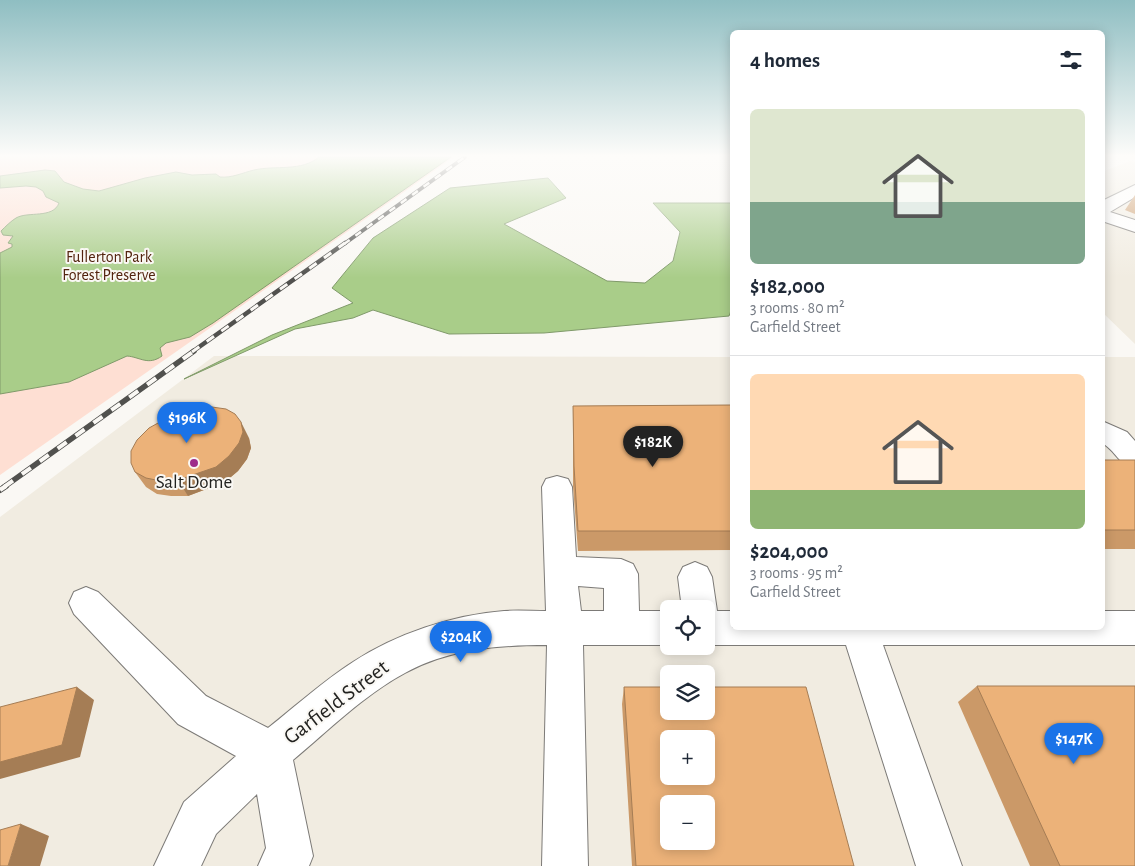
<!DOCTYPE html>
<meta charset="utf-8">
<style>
:root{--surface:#fff;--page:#f6f6f7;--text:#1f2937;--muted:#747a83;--line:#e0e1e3;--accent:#1a73e8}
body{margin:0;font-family:"Alegreya Sans",sans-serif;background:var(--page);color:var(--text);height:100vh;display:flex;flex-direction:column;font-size:19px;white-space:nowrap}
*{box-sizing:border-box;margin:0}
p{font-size:16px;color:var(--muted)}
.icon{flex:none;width:28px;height:28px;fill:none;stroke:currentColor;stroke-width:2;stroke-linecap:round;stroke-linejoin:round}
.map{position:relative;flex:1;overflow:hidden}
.panel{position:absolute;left:730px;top:30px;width:375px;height:600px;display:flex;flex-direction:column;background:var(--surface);border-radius:8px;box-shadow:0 2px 12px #0003}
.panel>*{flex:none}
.tools{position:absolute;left:660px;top:600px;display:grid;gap:10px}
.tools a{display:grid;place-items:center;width:55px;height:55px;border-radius:8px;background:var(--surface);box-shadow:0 2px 12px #0003;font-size:25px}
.price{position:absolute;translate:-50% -42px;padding:0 11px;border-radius:18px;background:var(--accent);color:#fff;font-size:16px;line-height:32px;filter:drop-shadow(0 1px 2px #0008)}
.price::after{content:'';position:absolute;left:50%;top:30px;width:15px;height:11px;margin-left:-8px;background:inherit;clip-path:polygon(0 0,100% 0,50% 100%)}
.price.selected{background:#222;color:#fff}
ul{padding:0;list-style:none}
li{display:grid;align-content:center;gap:10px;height:265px;padding:0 20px}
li+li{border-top:1px solid var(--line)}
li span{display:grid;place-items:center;height:155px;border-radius:8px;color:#555}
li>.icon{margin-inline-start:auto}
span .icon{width:90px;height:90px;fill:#fffc;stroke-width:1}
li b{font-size:21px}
h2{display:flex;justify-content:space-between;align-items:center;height:60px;padding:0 20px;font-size:21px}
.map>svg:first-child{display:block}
.built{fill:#f1ece1;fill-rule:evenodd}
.green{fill:#fedfd3}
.water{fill:#a9cd89;stroke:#809a6a}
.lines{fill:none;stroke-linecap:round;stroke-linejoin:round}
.minor-casing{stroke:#7c7a77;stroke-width:2}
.minor{fill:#fff;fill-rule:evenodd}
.rail-far3-casing{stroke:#51514e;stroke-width:4}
.rail-far2-casing{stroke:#51514e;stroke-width:4.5}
.rail-far1-casing{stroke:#51514e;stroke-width:5.5}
.rail-casing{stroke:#51514e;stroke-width:6}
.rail-far3{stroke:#faf8f4;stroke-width:2.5;stroke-dasharray:7;stroke-linecap:butt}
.rail-far2{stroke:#faf8f4;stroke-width:3;stroke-dasharray:9;stroke-linecap:butt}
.rail-far1{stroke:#faf8f4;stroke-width:4;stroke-dasharray:11;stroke-linecap:butt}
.rail{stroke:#faf8f4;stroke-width:4.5;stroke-dasharray:14;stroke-linecap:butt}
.wall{fill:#cb9968}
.shaded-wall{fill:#a57d55}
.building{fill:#ecb279;stroke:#a57d55;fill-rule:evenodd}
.poi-dot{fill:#9e2d8b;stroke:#faf8f4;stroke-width:2}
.labels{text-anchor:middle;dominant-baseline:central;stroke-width:4;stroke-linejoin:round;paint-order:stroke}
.far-park-label{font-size:16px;fill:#52230e;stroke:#faf8f4}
.poi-label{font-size:19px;fill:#222220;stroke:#faf8f4}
.near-street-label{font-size:22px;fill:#222220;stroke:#faf8f4}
</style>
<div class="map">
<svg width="1135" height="866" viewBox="0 0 1135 866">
<rect width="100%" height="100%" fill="#faf8f4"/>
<path class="built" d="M 1130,161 L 1135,162 L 1135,344 L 1103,313 L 1102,172 Z
M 214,356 L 732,357 L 732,628 L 1102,628 L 1103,357 L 1135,357 L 1135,866 L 0,866 L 0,517 ZM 669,609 L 706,609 L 706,646 L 669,646 ZM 669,674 L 706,674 L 706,711 L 669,711 ZM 669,739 L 706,739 L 706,776 L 669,776 ZM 669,804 L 706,804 L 706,841 L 669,841 Z"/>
<path class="green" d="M 0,157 L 454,157 L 0,475 Z"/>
<path class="water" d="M 319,157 L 451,157 L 213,323 L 190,337 L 166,343 L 160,348 L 162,356 C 148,366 140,357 127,356 L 69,382 L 0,394 L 0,253 L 12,247 L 12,244 L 8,243 L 13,236 L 3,235 L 1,231 C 5,227 11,221 16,218 C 28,211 53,219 59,203 L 46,197 L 43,191 L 36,187 L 26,186 L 0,188 L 0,176 L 45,170 L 55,171 L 64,182 L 83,189 L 99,191 L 145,178 L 176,172 L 192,175 L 216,174 L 220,177 C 232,178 242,173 254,170 C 276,165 301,172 319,157 Z
M 548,178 L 566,198 L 504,224 L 607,281 L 645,283 L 673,261 L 680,232 L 653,203 L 732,203 L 732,308 L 729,316 L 544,333 L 449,334 L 373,310 L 353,318 L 295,329 L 184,379 L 272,335 L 353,303 L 332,288 L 373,238 L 450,188 Z"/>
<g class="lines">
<defs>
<path id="minor" d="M 1135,185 L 1135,197 L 1110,212 L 1135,220 L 1135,232 L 1102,221 L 1102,201 Z
M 1102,421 L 1127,432 L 1135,441 L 1135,470 C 1118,464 1116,451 1102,443 Z
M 557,476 L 568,479 L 572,487 L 576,557 L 621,559 L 633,564 L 638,574 L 639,611 L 669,611 L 669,645 L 583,645 L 588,866 L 542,866 L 547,645 C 499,645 448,649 405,673 C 364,695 329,730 293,760 L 313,856 L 309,866 L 258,866 L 266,848 L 257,794 L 216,834 L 201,866 L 154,866 L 184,802 L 236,756 L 178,724 L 74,614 L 69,603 L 74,592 L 86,587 L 98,592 L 206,696 L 268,728 C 296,706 323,681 353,662 C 396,634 452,615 504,611 C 518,610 532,611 546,611 L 542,487 L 546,479 ZM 578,586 L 604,588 L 604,611 L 581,611 Z
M 695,562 L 707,567 L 712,577 L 717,611 L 732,611 L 732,628 L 1102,628 L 1102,611 L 1135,611 L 1135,645 L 883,645 L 962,866 L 916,866 L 846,645 L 706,645 L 706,609 L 682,609 L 678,577 L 683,567 Z"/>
</defs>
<use href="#minor" class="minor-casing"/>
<use href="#minor" class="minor"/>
<defs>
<path id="rail-far3" d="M 344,244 L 465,157"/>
<path id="rail-far2" d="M 192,352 L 345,243"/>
<path id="rail-far1" d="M 4,487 L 194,351"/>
<path id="rail" d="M 0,490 L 6,486"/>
</defs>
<use href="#rail-far3" class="rail-far3-casing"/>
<use href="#rail-far2" class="rail-far2-casing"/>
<use href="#rail-far1" class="rail-far1-casing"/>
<use href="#rail" class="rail-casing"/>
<use href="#rail-far3" class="rail-far3"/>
<use href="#rail-far2" class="rail-far2"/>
<use href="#rail-far1" class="rail-far1"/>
<use href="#rail" class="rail"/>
</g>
<path class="wall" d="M 1135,195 L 1135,214 L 1125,210 Z
M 732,405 L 732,550 L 578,551 L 573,486 L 573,406 Z
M 249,438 L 251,448 L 247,459 L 238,471 L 225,482 L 188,496 L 171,496 L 157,494 L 146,487 L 135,472 Z
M 1102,460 L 1135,460 L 1135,549 L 1102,549 Z
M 977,686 L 1135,866 L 1030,866 L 958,702 Z
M 624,687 L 854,866 L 632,866 L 622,704 Z"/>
<path class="shaded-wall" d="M 241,422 L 249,438 L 251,448 L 247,459 L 238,471 L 225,482 L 188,496 L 178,480 Z
M 77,687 L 94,700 L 80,757 L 0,779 L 0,762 Z
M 21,824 L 49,836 L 40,866 L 8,866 Z"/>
<path class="building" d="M 732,405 L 732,531 L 578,531 L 574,466 L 573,406 Z
M 212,407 L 226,409 L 235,414 L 241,422 L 243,432 L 239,443 L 229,456 L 216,467 L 178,480 L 161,481 L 146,478 L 135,472 L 131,463 L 131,451 L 137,440 L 149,428 L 178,412 L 196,408 Z
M 1102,460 L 1135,460 L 1135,530 L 1102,530 Z
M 977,686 L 1135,686 L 1135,866 L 1060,866 Z
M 77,687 L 62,745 L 0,762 L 0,707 Z
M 624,687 L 669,687 L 669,711 L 706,711 L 706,687 L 806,687 L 854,866 L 636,866 ZM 669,739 L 706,739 L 706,776 L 669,776 ZM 669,804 L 706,804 L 706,841 L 669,841 Z
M 21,824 L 8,866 L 0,866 L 0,830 Z"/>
<linearGradient id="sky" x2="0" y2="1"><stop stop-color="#8fbec2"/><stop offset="0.56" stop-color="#fdfcfa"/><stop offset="1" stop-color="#fdfcfa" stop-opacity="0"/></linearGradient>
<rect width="1135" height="278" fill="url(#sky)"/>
<circle class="poi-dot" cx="194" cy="463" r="5"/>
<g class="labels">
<g class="far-park-label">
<text x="109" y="257">Fullerton Park<tspan x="109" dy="18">Forest Preserve</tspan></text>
</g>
<g class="poi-label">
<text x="194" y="482">Salt Dome</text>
</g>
<g class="near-street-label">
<text transform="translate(336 702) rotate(-37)">Garfield Street</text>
</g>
</g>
</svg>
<div class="tools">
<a><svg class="icon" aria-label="locate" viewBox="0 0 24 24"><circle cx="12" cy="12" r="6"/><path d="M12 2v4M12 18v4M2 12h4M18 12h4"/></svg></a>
<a><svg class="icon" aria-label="layers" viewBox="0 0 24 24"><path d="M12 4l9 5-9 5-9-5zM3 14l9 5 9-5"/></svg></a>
<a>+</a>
<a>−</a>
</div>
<b class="price" style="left:187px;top:444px">$196K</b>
<b class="price selected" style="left:653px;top:468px">$182K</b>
<b class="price" style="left:461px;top:663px">$204K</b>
<b class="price" style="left:1074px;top:765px">$147K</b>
<section class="panel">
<h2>4 homes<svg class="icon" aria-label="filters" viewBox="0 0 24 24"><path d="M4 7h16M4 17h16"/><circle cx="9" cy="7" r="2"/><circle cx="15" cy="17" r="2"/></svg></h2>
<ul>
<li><span style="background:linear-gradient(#dfe7d0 60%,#7fa58c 0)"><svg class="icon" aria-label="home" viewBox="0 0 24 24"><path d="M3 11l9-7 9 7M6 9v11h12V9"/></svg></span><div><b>$182,000</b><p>3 rooms · 80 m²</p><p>Garfield Street</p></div></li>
<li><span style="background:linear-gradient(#ffd9b3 75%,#8fb573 0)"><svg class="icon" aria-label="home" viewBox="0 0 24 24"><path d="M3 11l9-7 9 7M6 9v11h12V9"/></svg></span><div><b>$204,000</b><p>3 rooms · 95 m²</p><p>Garfield Street</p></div></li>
</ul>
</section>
</div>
